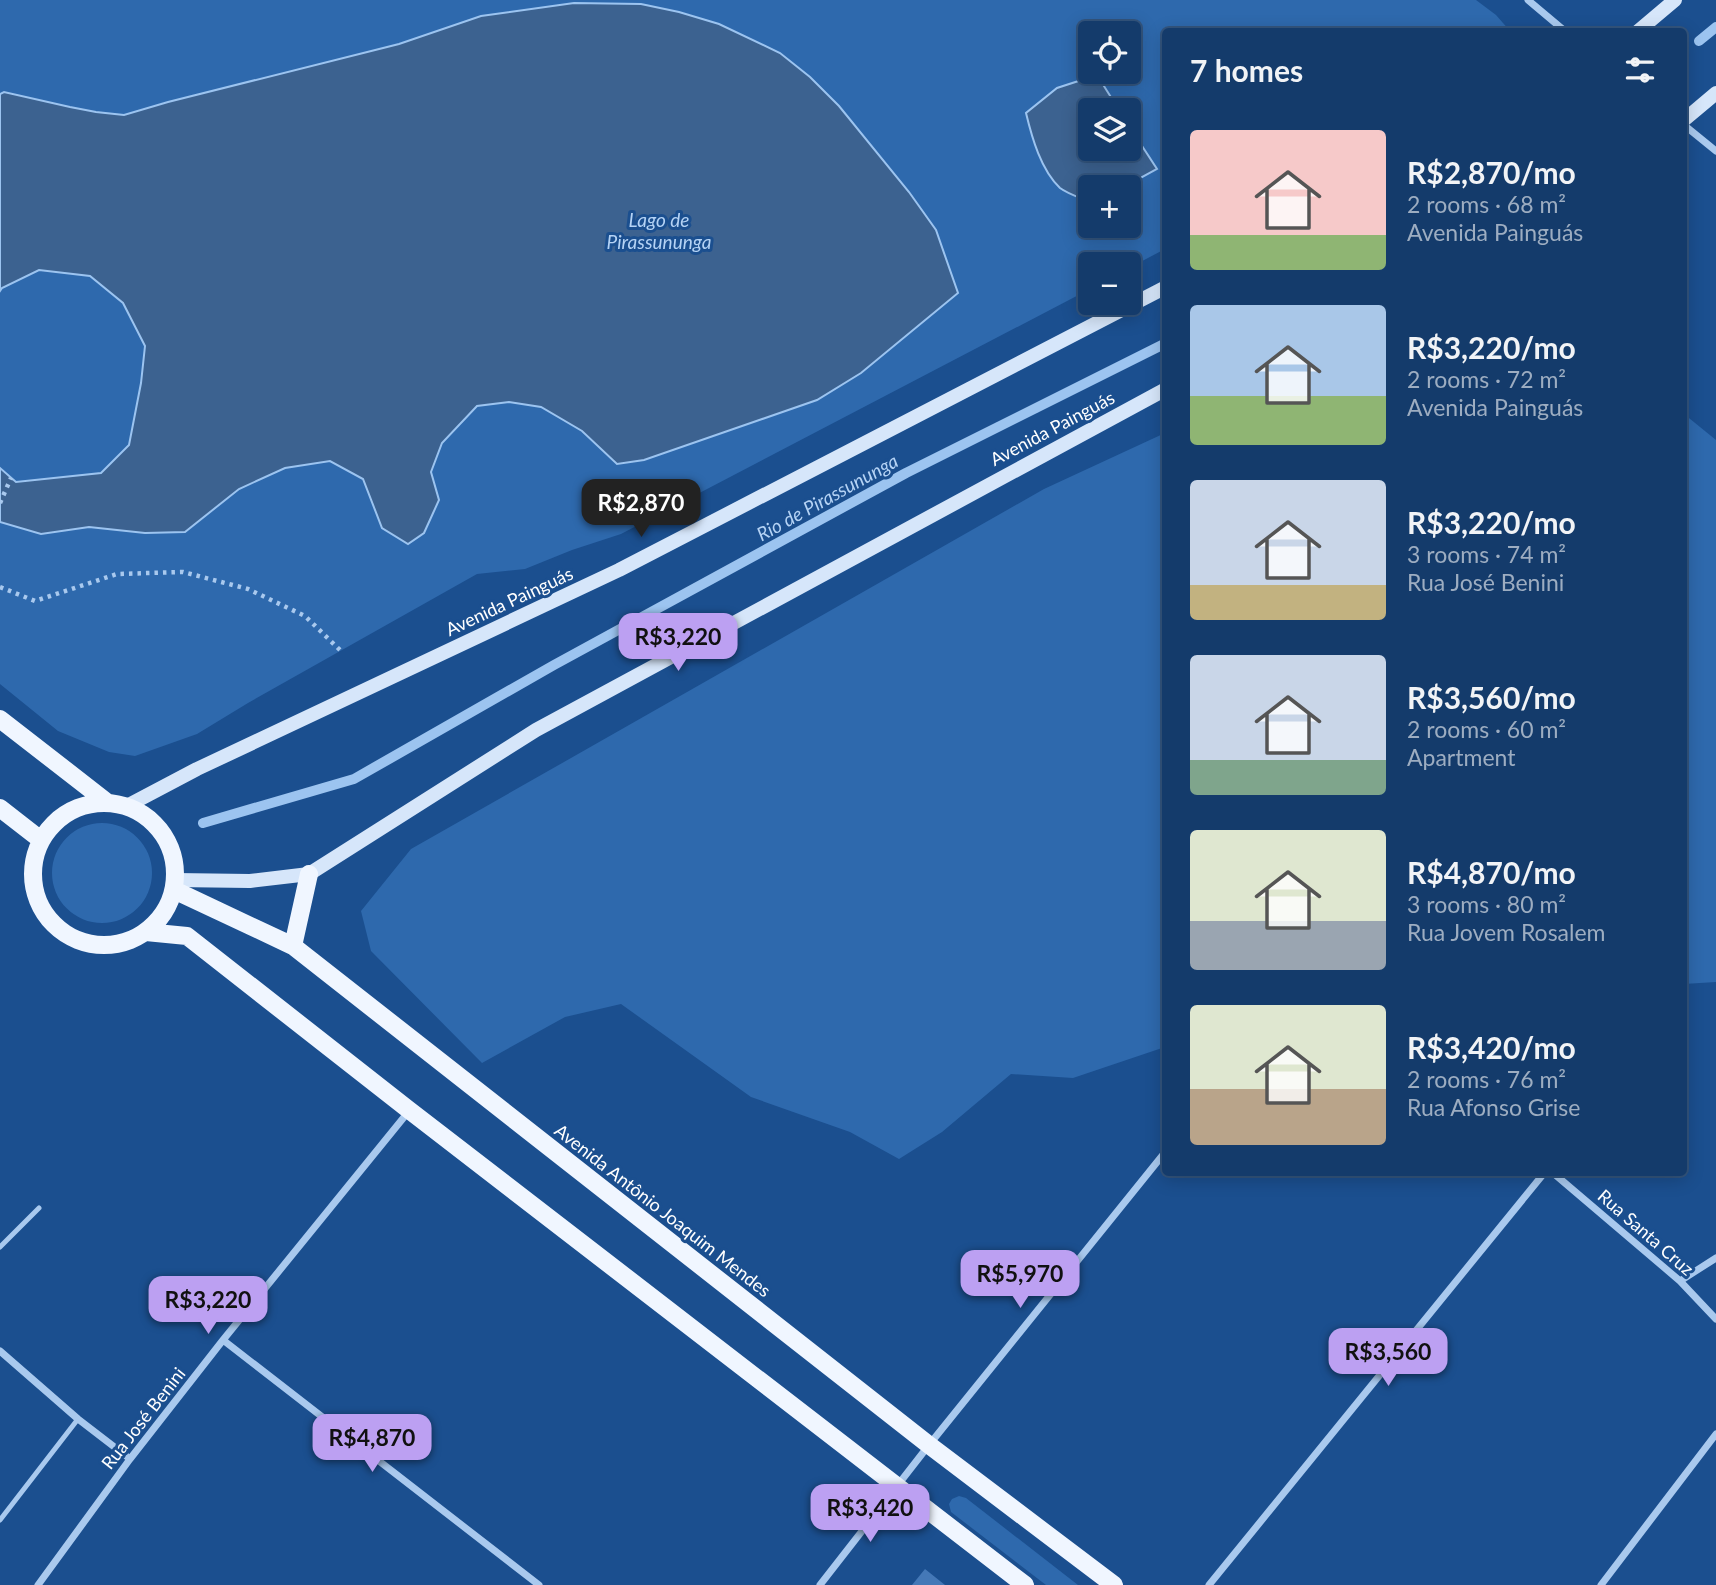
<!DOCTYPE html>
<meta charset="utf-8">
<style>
:root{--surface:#143b6b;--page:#214673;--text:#f1f3f6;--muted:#9dadc1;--line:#33557e;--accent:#bca0f2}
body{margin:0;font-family:Lato,sans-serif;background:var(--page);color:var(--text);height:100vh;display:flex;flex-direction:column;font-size:26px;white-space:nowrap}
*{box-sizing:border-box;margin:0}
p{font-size:23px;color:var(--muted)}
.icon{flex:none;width:38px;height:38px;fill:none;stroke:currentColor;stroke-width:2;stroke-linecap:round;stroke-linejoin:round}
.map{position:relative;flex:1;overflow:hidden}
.panel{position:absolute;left:1162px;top:28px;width:525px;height:1148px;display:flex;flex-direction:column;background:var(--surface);border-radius:7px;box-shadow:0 4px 18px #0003,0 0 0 2px var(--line)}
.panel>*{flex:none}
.tools{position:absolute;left:1078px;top:21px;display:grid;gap:14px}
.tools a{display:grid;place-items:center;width:63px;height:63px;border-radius:7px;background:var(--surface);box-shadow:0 4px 18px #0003,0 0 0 2px var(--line);font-size:35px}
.price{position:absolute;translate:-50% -60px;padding:0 16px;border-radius:14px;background:var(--accent);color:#111;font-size:23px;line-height:46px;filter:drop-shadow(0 2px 4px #0008)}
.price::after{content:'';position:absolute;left:50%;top:42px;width:21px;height:16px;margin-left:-10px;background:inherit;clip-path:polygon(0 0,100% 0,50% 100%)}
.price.on{background:#222;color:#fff}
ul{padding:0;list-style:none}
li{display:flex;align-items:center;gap:21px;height:175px;padding:0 28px}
li span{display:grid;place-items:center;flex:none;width:196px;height:140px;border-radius:7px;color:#555}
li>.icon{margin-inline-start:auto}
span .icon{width:84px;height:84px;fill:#fffc;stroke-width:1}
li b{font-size:30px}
h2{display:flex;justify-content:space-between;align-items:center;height:84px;padding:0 28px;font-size:30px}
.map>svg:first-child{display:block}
.green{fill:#2e69ad;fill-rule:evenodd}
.water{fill:#3c6290;stroke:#9cc4f0;stroke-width:2}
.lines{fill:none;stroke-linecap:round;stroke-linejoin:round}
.stream{stroke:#9cc4f0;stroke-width:10}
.building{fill:#4478b7}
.path{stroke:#a9c9ee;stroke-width:4.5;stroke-dasharray:3.5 5;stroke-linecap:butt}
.lane{stroke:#a9c9ee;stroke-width:5}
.street{stroke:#a9c9ee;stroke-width:7}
.secondary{stroke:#d6e6fa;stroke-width:14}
.primary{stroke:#f0f6ff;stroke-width:18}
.labels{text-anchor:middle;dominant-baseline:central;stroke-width:6;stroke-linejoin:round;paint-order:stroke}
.street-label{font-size:18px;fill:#fff;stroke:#1b4f8f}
.water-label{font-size:19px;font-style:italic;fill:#b5d3f5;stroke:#1b4f8f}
</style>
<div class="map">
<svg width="1716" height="1585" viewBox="0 0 1716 1585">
<rect width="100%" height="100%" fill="#1b4f8f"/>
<path class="green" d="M 0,0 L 1476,0 L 1496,15 L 1510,31 L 1166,32 L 1165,249 L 1129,268 L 1129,264 L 1090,264 L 1090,289 L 621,534 L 572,550 L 525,569 L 477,574 L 248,703 L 197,734 L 135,756 L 109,752 L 58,731 L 0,684 ZM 1090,33 L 1129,33 L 1129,72 L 1090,72 ZM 1090,110 L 1129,110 L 1129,149 L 1090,149 ZM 1090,187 L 1129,187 L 1129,226 L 1090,226 Z
M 1684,414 L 1716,440 L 1716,982 L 1684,984 Z
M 1165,433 L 1165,1047 L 1073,1078 L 1011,1074 L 942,1132 L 899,1159 L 850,1132 L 751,1097 L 621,1004 L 565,1017 L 482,1063 L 371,951 L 361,911 L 411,849 L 1044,489 Z
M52 873a50 50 0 1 1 100 0a50 50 0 1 1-100 0Z
M 959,1496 L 966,1498 L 1078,1585 L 1046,1585 L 951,1512 L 949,1504 L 952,1499 Z"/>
<path class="water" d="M 574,3 L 641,4 L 679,12 L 719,24 L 780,53 L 810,77 L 839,106 L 909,192 L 936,230 L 958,293 L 861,373 L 817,400 L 644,460 L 617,464 L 582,431 L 541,407 L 509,402 L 477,406 L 442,443 L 431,472 L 439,500 L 424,533 L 408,544 L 382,528 L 363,479 L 330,461 L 285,468 L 239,489 L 185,532 L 145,533 L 89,527 L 41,534 L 0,522 L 0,468 L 16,482 L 101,473 L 129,445 L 141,383 L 145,346 L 123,303 L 90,276 L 39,270 L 2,288 L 0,291 L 0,94 L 4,92 L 70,107 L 96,112 L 124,115 L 168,102 L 399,44 L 481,16 Z
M 1097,75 L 1119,110 L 1090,110 L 1090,149 L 1129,149 L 1129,126 L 1157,169 L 1124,187 L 1090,187 L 1090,202 C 1081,198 1068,194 1060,188 C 1041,170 1032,138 1026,113 L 1057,88 Z"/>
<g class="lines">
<path class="stream" d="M 1699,41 L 1716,27
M 203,823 L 354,779 L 554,665 L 906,473 L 1166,343"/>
</g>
<path class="building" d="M 925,1569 L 945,1585 L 912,1585 Z"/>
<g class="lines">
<path class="path" d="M 0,503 L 11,478
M 0,587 L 35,601 L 117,574 L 183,572 L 248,589 L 305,616 L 341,651"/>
<path class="lane" d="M 0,1247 L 39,1208
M 0,1520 L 78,1419"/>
<path class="street" d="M 1528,0 L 1566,32
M 1684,125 L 1716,151
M 1552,1172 L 1680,1281 L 1716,1319
M 1680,1281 L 1716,1258
M 223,1340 L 539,1585
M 0,1351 L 78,1419 L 130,1459
M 38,1585 L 130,1459 L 223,1340 L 409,1111
M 820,1585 L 929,1445 L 1166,1151
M 1209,1585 L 1545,1172
M 1601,1585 L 1716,1434"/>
<path class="secondary" d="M 1637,32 L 1675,0
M 1684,120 L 1716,93
M 125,807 L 197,769 L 619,570 L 1166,287
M 175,880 L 250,881 L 309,874 L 536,730 L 1166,389"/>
<path class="primary" d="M 0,719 L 108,803
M33 874a71 71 0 1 1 142 0a71 71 0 1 1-142 0Z
M 0,808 L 41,840
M 174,890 L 293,946 L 929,1445 L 1114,1585
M 146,932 L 187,936 L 409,1110 L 1025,1585
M 293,946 L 309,874"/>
</g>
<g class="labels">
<g class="street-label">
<text transform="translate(1052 428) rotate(-28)">Avenida Painguás</text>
<text transform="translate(509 601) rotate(-25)">Avenida Painguás</text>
<text transform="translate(663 1210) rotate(38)">Avenida Antônio Joaquim Mendes</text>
<text transform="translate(1646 1232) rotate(41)">Rua Santa Cruz</text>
<text transform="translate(143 1418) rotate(-52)">Rua José Benini</text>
</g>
<g class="water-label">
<text x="659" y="219">Lago de<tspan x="659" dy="22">Pirassununga</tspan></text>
<text transform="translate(827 497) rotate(-29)">Rio de Pirassununga</text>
</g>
</g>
</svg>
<div class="tools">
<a><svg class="icon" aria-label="locate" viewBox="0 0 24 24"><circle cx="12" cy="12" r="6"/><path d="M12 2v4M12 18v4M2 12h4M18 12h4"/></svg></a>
<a><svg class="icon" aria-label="layers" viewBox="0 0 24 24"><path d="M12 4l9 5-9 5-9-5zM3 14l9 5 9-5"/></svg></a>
<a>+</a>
<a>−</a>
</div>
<b class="price on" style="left:641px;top:539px">R$2,870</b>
<b class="price" style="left:678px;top:673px">R$3,220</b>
<b class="price" style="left:1020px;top:1310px">R$5,970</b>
<b class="price" style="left:208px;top:1336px">R$3,220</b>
<b class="price" style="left:1388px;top:1388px">R$3,560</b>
<b class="price" style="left:372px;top:1474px">R$4,870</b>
<b class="price" style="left:870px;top:1544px">R$3,420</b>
<section class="panel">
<h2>7 homes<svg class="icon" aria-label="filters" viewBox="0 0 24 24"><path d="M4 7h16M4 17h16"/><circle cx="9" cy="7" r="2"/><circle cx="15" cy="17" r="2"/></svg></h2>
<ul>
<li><span style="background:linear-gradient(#f6c9c9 75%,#8fb573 0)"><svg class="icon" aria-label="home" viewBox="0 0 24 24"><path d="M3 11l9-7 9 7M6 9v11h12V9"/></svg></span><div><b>R$2,870/mo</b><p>2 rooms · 68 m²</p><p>Avenida Painguás</p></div></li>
<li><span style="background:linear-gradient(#a9c7e8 65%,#8fb573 0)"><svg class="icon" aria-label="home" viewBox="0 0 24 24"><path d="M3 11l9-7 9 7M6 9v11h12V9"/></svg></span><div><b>R$3,220/mo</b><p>2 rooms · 72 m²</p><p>Avenida Painguás</p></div></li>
<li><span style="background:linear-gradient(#c9d6e8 75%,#c2b280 0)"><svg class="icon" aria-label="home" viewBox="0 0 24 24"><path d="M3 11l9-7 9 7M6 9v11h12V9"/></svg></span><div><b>R$3,220/mo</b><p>3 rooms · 74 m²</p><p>Rua José Benini</p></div></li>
<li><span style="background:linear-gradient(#c9d6e8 75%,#7fa58c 0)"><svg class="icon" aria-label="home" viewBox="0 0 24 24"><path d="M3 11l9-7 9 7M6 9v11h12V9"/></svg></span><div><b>R$3,560/mo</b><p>2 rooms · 60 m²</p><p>Apartment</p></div></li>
<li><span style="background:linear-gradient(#dfe7d0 65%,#9aa5b1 0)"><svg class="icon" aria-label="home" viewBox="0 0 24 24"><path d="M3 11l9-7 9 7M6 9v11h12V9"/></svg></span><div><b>R$4,870/mo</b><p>3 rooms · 80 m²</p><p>Rua Jovem Rosalem</p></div></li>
<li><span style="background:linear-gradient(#dfe7d0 60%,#b9a48a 0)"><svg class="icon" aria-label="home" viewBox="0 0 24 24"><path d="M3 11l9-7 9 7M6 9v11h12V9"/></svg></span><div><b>R$3,420/mo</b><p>2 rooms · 76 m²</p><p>Rua Afonso Grise</p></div></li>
</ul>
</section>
</div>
